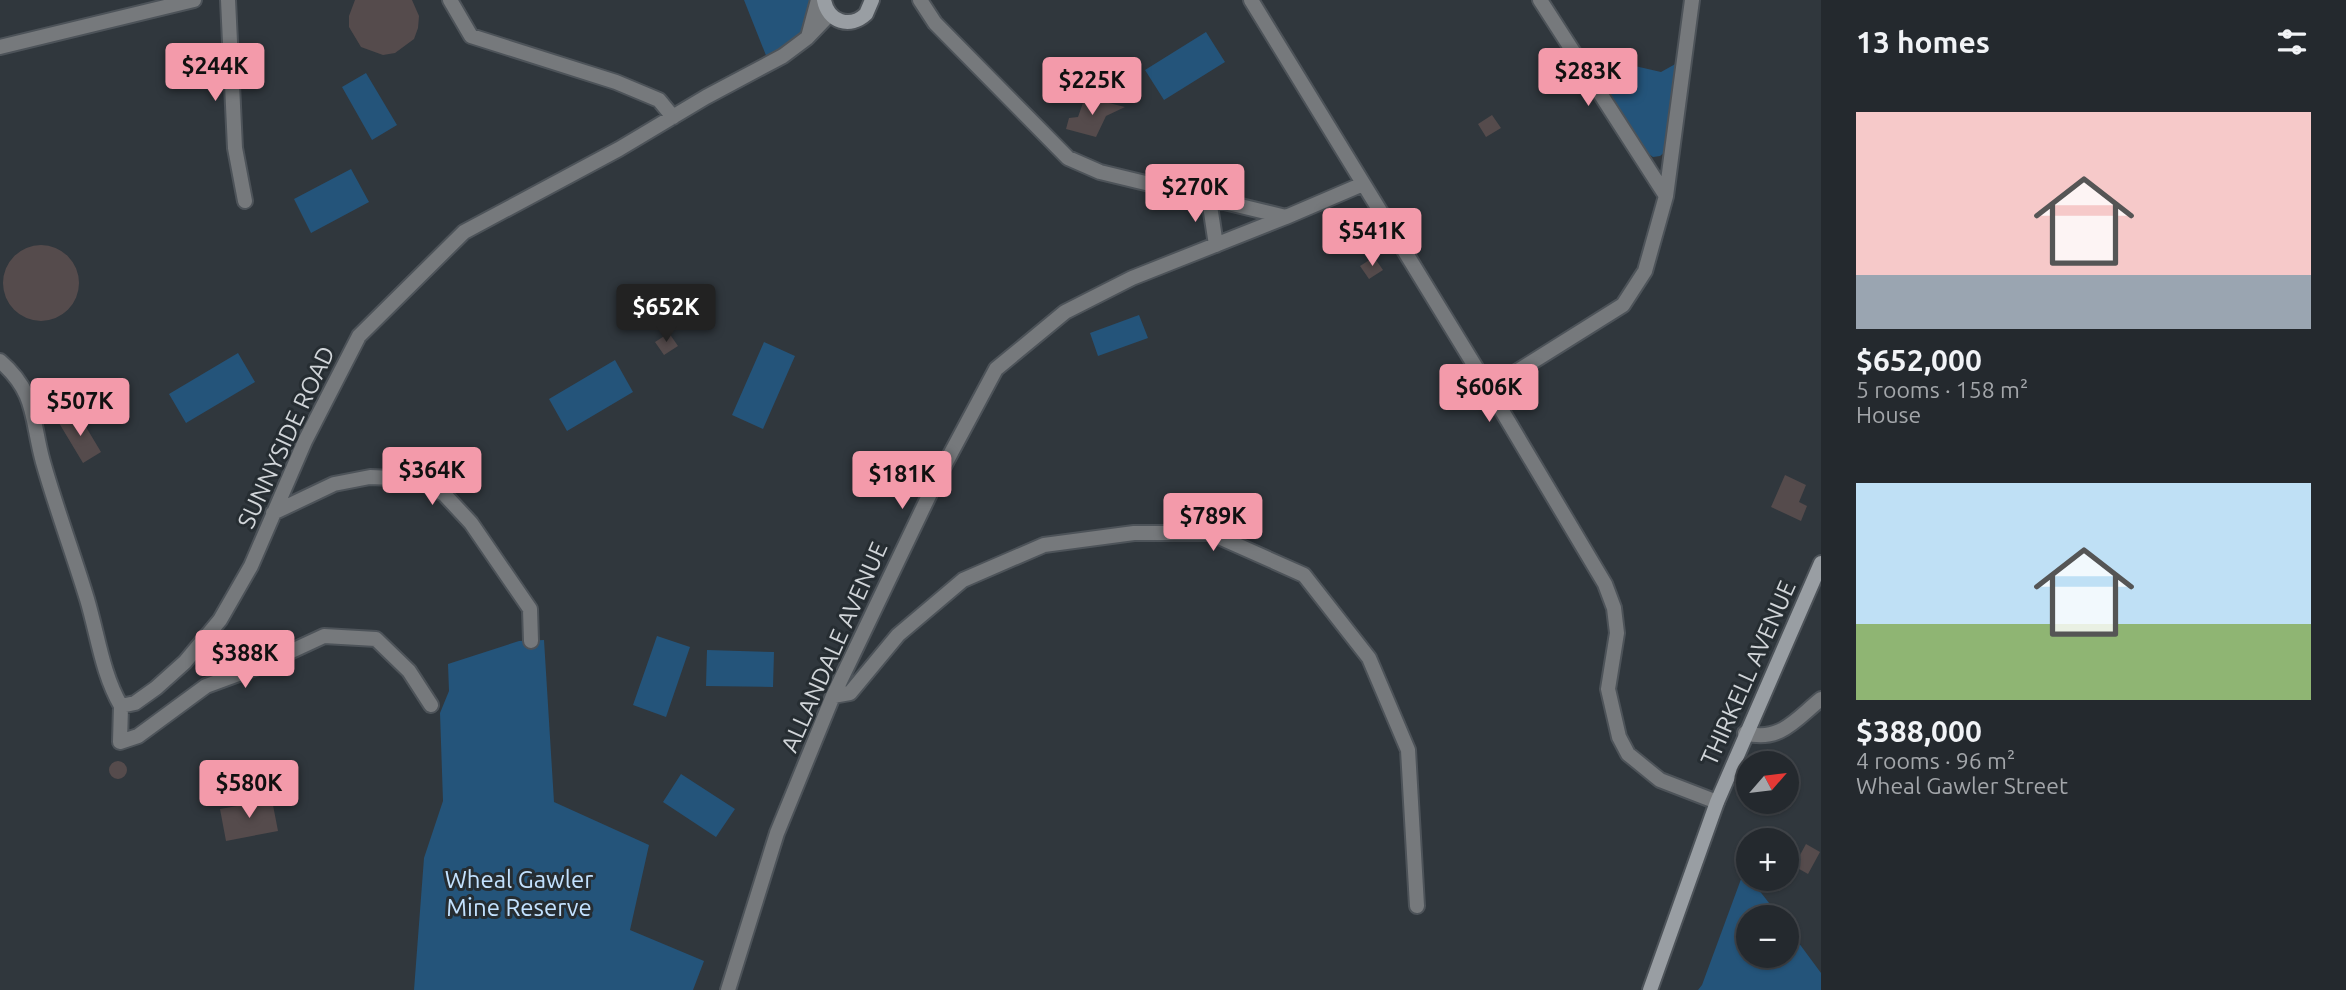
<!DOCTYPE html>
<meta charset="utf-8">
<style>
:root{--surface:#24292e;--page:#2c3136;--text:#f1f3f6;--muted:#a3a6aa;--line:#41454a;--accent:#f39aaa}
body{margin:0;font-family:Ubuntu,sans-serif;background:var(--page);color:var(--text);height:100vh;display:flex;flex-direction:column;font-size:26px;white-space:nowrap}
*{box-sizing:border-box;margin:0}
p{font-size:23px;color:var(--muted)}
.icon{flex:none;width:38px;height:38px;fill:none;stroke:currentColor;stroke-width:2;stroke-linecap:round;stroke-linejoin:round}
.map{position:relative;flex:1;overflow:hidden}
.sheet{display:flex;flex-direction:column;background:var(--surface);width:525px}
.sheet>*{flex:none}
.needle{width:46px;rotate:62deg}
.tools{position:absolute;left:1736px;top:751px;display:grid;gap:14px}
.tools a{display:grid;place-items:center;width:63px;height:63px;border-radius:50%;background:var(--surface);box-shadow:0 2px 5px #0004,0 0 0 2px var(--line);font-size:35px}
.price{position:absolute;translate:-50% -60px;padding:0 16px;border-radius:7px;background:var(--accent);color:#111;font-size:23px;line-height:46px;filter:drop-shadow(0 2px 4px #0008)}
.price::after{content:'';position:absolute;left:50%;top:42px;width:21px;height:16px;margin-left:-10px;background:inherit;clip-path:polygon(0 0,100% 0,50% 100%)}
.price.on{background:#222;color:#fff}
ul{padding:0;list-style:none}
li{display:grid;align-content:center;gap:14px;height:371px;padding:0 35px}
li span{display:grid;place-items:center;height:217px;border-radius:0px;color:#555}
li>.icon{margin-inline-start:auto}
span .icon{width:126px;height:126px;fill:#fffc;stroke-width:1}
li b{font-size:30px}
h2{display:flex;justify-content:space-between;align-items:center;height:84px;padding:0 35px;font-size:30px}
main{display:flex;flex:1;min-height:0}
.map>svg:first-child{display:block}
.green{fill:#24547a}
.building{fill:#554b4c}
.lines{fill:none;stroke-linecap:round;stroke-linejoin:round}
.street-casing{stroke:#4d5359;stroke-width:18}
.secondary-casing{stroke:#4d5359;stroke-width:18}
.street{stroke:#76797c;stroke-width:14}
.secondary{stroke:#999ea3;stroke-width:14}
.labels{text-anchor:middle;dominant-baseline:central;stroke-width:6;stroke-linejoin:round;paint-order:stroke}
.street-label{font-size:24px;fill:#d1d5d9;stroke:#262d32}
.park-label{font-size:24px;fill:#c3e2ff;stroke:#262d32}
</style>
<main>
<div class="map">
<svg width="1821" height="990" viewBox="0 0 1821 990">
<rect width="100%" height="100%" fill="#30373d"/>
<path class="green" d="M 744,0 L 824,0 L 830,14 L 769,63 Z
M 1206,32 L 1225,62 L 1164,100 L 1145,70 Z
M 1601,52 L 1613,61 L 1661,72 L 1679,62 L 1666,151 L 1660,156 L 1653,157 L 1646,152 L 1588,59 Z
M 366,73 L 397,125 L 372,140 L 342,87 Z
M 351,169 L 369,202 L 311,233 L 294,199 Z
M 1139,315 L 1148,338 L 1098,356 L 1090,333 Z
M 764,342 L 795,356 L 763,429 L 732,415 Z
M 238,353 L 255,382 L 186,423 L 169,394 Z
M 615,360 L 633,392 L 567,431 L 549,399 Z
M 657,636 L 690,647 L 666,717 L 633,705 Z
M 544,640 L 554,802 L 649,845 L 630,930 L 704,961 L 693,990 L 414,990 L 424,858 L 443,801 L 440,713 L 449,691 L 448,664 L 519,641 Z
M 707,650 L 774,652 L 773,687 L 706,686 Z
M 681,774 L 735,809 L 716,837 L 663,802 Z
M 1744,871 L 1780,917 L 1748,917 L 1748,956 L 1787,956 L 1787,927 L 1821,973 L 1821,990 L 1698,990 L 1702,985 Z"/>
<path class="building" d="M 355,0 L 412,0 L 419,16 L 418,28 L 414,39 L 395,53 L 383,55 L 361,47 L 349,27 L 349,16 Z
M 1085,97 L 1125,107 L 1106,116 L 1096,137 L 1066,129 L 1069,118 L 1078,117 Z
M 1492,115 L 1501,128 L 1486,137 L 1478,124 Z
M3 283a38 38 0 1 1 76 0a38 38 0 1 1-76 0Z
M 1374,257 L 1383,270 L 1369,279 L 1360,266 Z
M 669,333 L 678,346 L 664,355 L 655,342 Z
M 77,412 L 101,452 L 83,463 L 59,423 Z
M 1785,475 L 1806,485 L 1799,502 L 1807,506 L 1801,521 L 1771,507 Z
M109 770a9 9 0 1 1 18 0a9 9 0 1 1-18 0Z
M 272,800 L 278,831 L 226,841 L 220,809 Z
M 1806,844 L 1820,852 L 1808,874 L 1794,866 Z"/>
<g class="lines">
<defs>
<path id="street" d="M 228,0 L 235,148 L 245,201
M 450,0 L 471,36 L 616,82 L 659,100 L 673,117
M 920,0 L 935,23 L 1068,158 L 1100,172 L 1286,217 L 1363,184
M 1251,0 L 1489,389 L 1605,584 L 1614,608 L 1617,633 L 1608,689 L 1619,737 L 1628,754 L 1660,780 L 1717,802
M 1540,0 L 1666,196
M 808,37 L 818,0
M 0,47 L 194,0
M 1209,199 L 1216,245
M 0,361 C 37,393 31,419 43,462 C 56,508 73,553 87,599 C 98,636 102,673 121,706 L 135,703 L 156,688 L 185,662 L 220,620 L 251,566 L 305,441 L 359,336 L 464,232 L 619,149 L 706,97 L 783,56 L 807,38 L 830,14
M 1489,389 L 1623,305 L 1645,271 L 1666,196 L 1692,0
M 273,513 L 334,484 L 370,477 L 416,479 L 444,494 L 471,523 L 530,609 L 531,641
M 833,696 L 850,693 L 898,635 L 963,580 L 1044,545 L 1134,533 L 1210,533 L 1304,575 L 1369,658 L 1408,750 L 1417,906
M 121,706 L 120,742 L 138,736 L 206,686 L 255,668 L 324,636 L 376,639 L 409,671 L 431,705
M 1745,733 C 1780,743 1796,719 1821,699
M 728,990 L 777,833 L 833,696 L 936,481 L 996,369 L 1065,312 L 1132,278 L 1286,217"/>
<path id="secondary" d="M 824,0 C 828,22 850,29 866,14 L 872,0
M 1650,990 L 1717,802 L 1821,563"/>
</defs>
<use href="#street" class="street-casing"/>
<use href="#secondary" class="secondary-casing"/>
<use href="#street" class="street"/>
<use href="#secondary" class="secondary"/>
</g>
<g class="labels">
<g class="street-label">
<text transform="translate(286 437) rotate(-65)">SUNNYSIDE ROAD</text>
<text transform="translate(834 647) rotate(-66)">ALLANDALE AVENUE</text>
<text transform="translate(1748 673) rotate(-66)">THIRKELL AVENUE</text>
</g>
<g class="park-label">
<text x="519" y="879">Wheal Gawler<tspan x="519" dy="28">Mine Reserve</tspan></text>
</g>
</g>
</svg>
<div class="tools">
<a><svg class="needle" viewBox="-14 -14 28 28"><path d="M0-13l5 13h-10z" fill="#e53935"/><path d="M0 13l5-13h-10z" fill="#a3a6aa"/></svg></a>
<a>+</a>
<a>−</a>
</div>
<b class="price" style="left:215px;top:103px">$244K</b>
<b class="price" style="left:1588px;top:108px">$283K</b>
<b class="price" style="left:1092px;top:117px">$225K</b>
<b class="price" style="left:1195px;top:224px">$270K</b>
<b class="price" style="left:1372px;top:268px">$541K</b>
<b class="price on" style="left:666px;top:344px">$652K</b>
<b class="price" style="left:1489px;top:424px">$606K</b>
<b class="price" style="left:80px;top:438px">$507K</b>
<b class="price" style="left:432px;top:507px">$364K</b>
<b class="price" style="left:902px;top:511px">$181K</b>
<b class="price" style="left:1213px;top:553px">$789K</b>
<b class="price" style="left:245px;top:690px">$388K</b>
<b class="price" style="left:249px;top:820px">$580K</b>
</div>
<section class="sheet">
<h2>13 homes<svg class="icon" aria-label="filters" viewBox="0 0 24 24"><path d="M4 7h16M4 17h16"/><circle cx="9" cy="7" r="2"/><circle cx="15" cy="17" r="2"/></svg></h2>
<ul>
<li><span style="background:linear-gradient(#f6c9c9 75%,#9aa5b1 0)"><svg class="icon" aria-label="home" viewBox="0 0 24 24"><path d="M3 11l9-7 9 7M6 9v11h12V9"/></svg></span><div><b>$652,000</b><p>5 rooms · 158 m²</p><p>House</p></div></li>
<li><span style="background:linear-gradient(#bfe0f5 65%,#8fb573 0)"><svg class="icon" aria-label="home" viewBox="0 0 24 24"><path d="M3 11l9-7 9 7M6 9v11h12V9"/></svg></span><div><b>$388,000</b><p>4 rooms · 96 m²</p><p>Wheal Gawler Street</p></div></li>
</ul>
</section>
</main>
